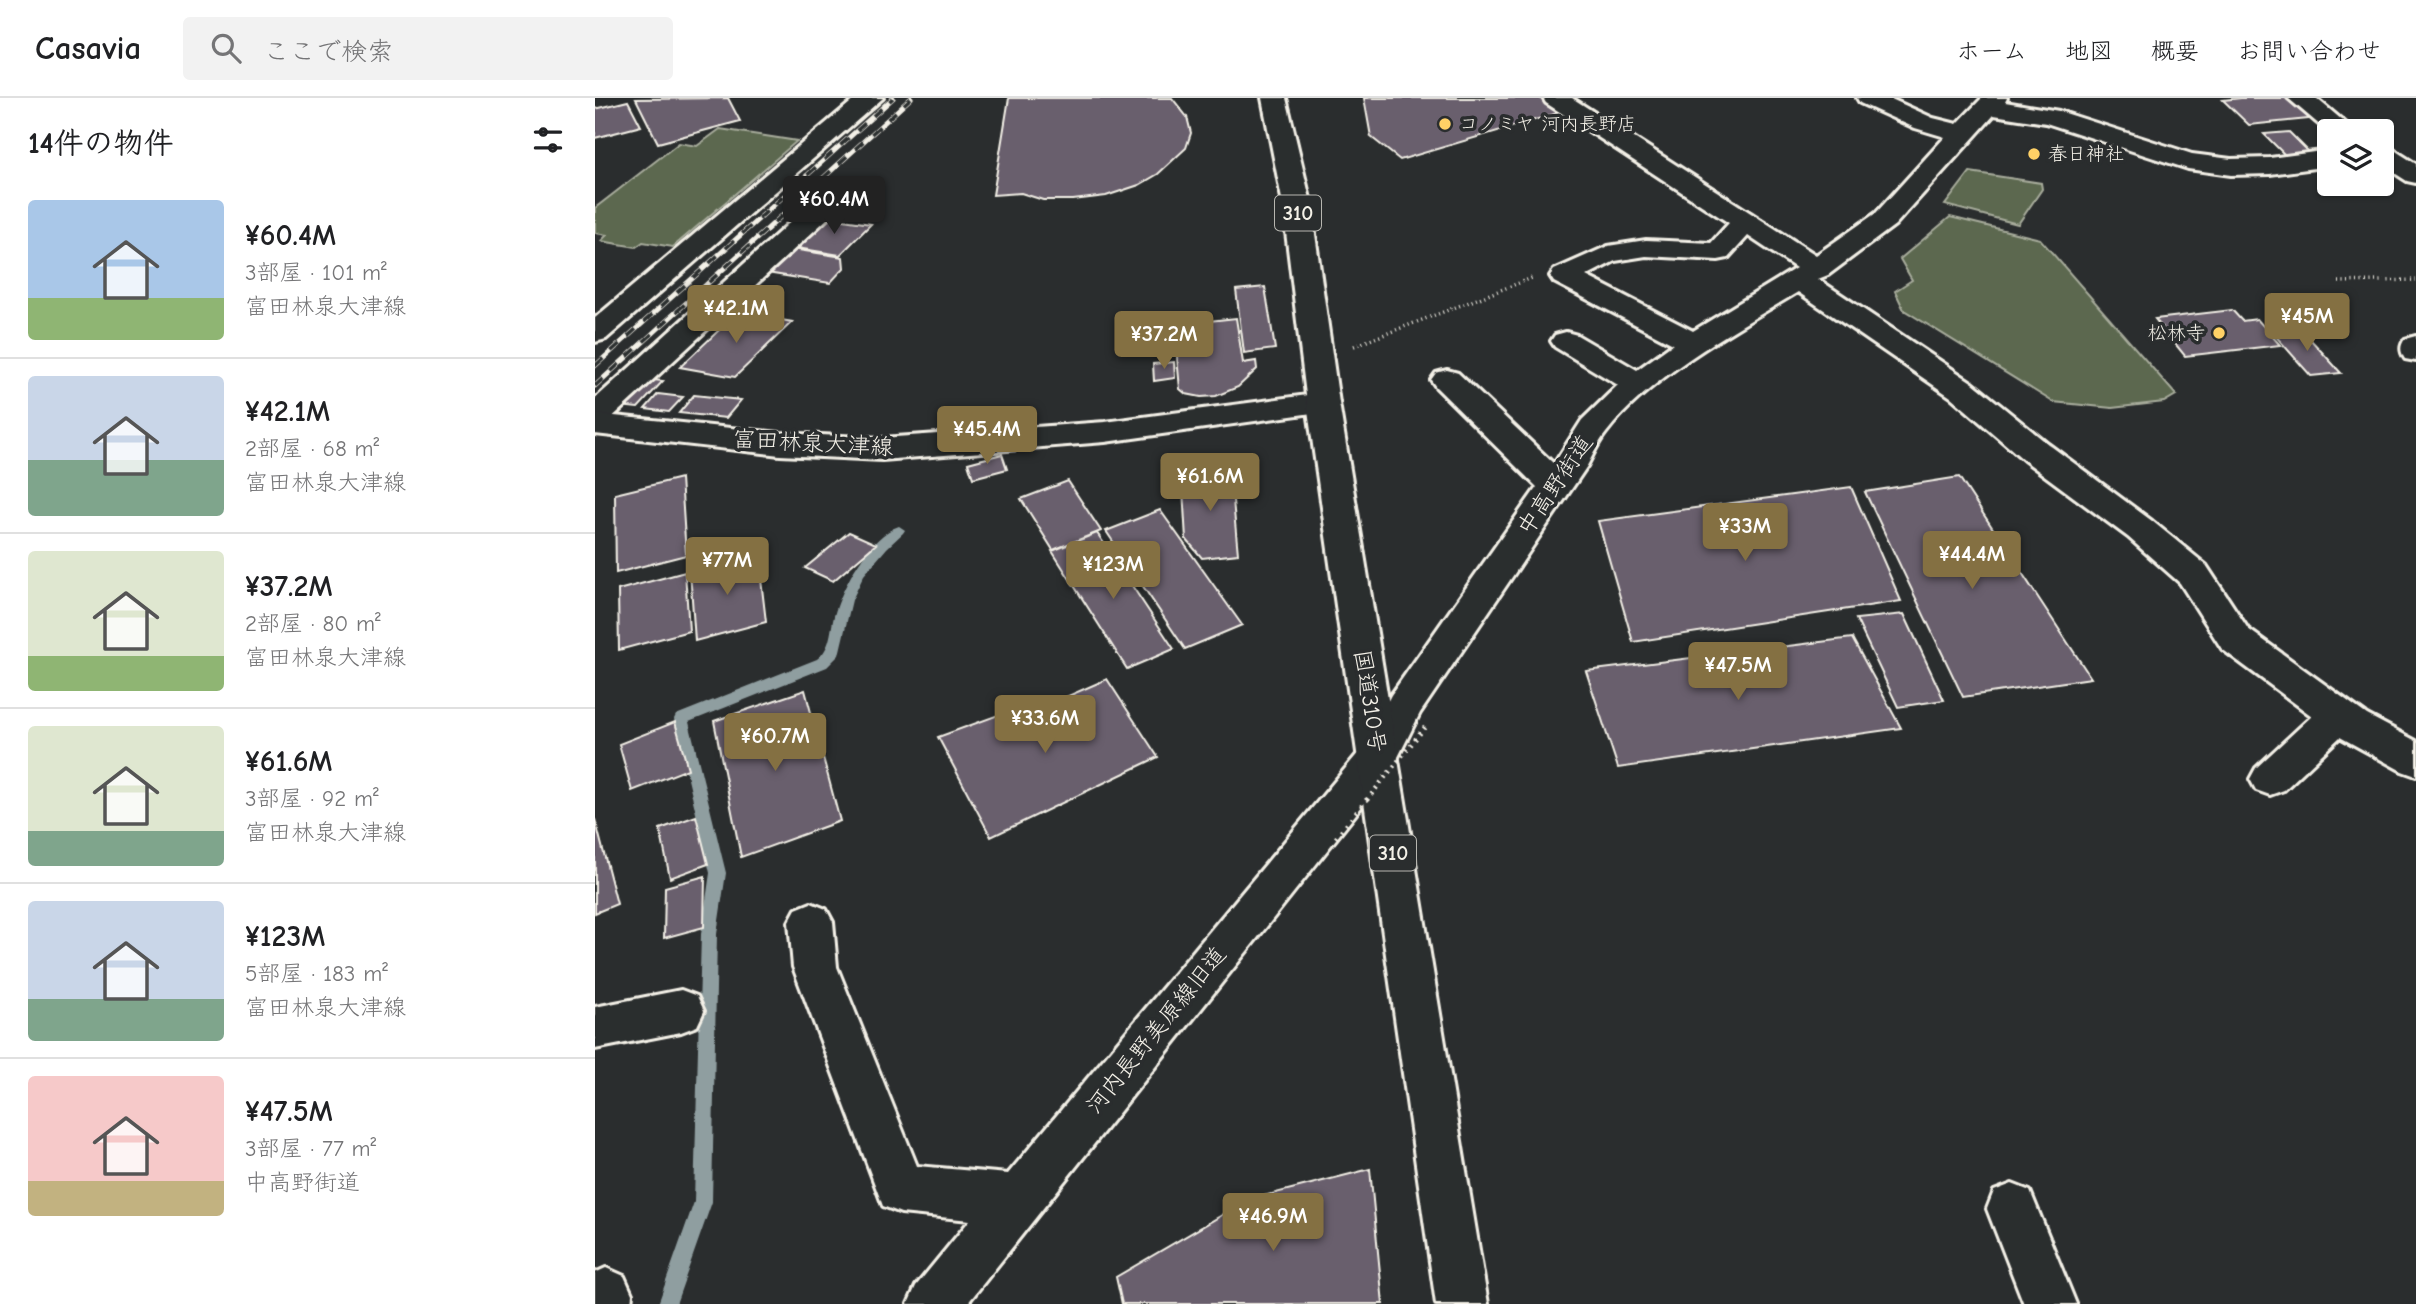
<!DOCTYPE html>
<html lang="ja">
<meta charset="utf-8">
<style>
:root{--surface:#fff;--page:#f2f2f2;--text:#202124;--muted:#757577;--line:#e0e0e0;--accent:#847042}
body{margin:0;font-family:"Comic Neue","Klee One",sans-serif;background:var(--page);color:var(--text);height:100vh;display:flex;flex-direction:column;font-size:26px;white-space:nowrap}
*{box-sizing:border-box;margin:0}
p{font-size:23px;color:var(--muted)}
.icon{flex:none;width:38px;height:38px;fill:none;stroke:currentColor;stroke-width:2;stroke-linecap:round;stroke-linejoin:round}
.map{position:relative;flex:1;overflow:hidden}
.details{display:flex;flex-direction:column;background:var(--surface);width:595px}
.details>*{flex:none}
.controls{position:absolute;left:1722px;top:21px;display:grid;gap:14px}
.controls a{display:grid;place-items:center;width:77px;height:77px;border-radius:7px;background:var(--surface);box-shadow:0 2px 5px #0004;font-size:35px}
.price{position:absolute;translate:-50% -60px;padding:0 16px;border-radius:7px;background:var(--accent);color:#fff;font-size:23px;line-height:46px;filter:drop-shadow(0 2px 4px #0008)}
.price::after{content:'';position:absolute;left:50%;top:42px;width:21px;height:16px;margin-left:-10px;background:inherit;clip-path:polygon(0 0,100% 0,50% 100%)}
.price.on{background:#222;color:#fff}
ul{padding:0;list-style:none}
li{display:flex;align-items:center;gap:21px;height:175px;padding:0 28px}
li+li{border-top:2px solid var(--line)}
li span{display:grid;place-items:center;flex:none;width:196px;height:140px;border-radius:7px;color:#555}
li>.icon{margin-inline-start:auto}
span .icon{width:84px;height:84px;fill:#fffc;stroke-width:1}
li b{font-size:30px}
h2{display:flex;justify-content:space-between;align-items:center;height:84px;padding:0 28px;font-size:30px}
header{display:flex;align-items:center;gap:42px;box-sizing:border-box;height:98px;padding:0 35px;background:var(--surface);border-bottom:2px solid var(--line)}
header strong{font-size:33px}
nav{display:flex;gap:38px;margin-inline-start:auto;font-size:24px}
.search{width:490px;height:63px;background:var(--page);display:flex;align-items:center;gap:18px;box-sizing:border-box;padding:0 24px;border-radius:7px;color:var(--muted);font-size:26px}
main{display:flex;flex:1;min-height:0}
.map>svg:first-child{display:block}
.green{fill:#5b6850;stroke:#a8ac9c;stroke-width:2}
.lines{fill:none;stroke-linecap:round;stroke-linejoin:round}
.stream{fill:#8f9ea0;fill-rule:evenodd}
.building{fill:#695e6d;stroke:#f4f1e8;stroke-width:2}
.street-casing{stroke:#f4f1e8;stroke-width:6}
.primary-casing{stroke:#f4f1e8;stroke-width:6}
.highway-casing{stroke:#f4f1e8;stroke-width:6}
.path{stroke:#f4f1e8;stroke-width:3.5;stroke-dasharray:1 3.5;stroke-linecap:butt}
.street{fill:#2a2d2e;fill-rule:evenodd}
.primary{fill:#2a2d2e;fill-rule:evenodd}
.highway{fill:#2a2d2e;fill-rule:evenodd}
.rail-casing{stroke:#f4f1e8;stroke-width:5}
.rail{stroke:#2a2d2e;stroke-width:3.5;stroke-dasharray:11;stroke-linecap:butt}
.path-bridge-far1{stroke:#f4f1e8;stroke-width:4.5;stroke-dasharray:2 5;stroke-linecap:butt}
.path-bridge{stroke:#f4f1e8;stroke-width:5;stroke-dasharray:2 6;stroke-linecap:butt}
.poi-dot{fill:#ffd166;stroke:#2a2d2e;stroke-width:2.5}
.labels{text-anchor:middle;dominant-baseline:central;stroke-width:7;stroke-linejoin:round;paint-order:stroke}
.far-poi-label{font-size:19px;fill:#f4f1e8;stroke:#2a2d2e;text-anchor:start}
.shield{fill:#2a2d2e;stroke:#b7b6b0;stroke-width:2}
.shield-label{font-size:21px;font-weight:bold;fill:#f4f1e8}
.street-label{font-size:23px;fill:#f4f1e8;stroke:#2a2d2e}
</style>
<header>
<strong>Casavia</strong>
<div class="search"><svg class="icon" aria-label="search" viewBox="0 0 24 24"><circle cx="10" cy="10" r="6"/><path d="M15 15l6 6"/></svg>ここで検索</div>
<nav><a>ホーム</a><a>地図</a><a>概要</a><a>お問い合わせ</a></nav>
</header>
<main>
<section class="details">
<h2>14件の物件<svg class="icon" aria-label="filters" viewBox="0 0 24 24"><path d="M4 7h16M4 17h16"/><circle cx="9" cy="7" r="2"/><circle cx="15" cy="17" r="2"/></svg></h2>
<ul>
<li><span style="background:linear-gradient(#a9c7e8 70%,#8fb573 0)"><svg class="icon" aria-label="home" viewBox="0 0 24 24"><path d="M3 11l9-7 9 7M6 9v11h12V9"/></svg></span><div><b>¥60.4M</b><p>3部屋 · 101 m²</p><p>富田林泉大津線</p></div></li>
<li><span style="background:linear-gradient(#c9d6e8 60%,#7fa58c 0)"><svg class="icon" aria-label="home" viewBox="0 0 24 24"><path d="M3 11l9-7 9 7M6 9v11h12V9"/></svg></span><div><b>¥42.1M</b><p>2部屋 · 68 m²</p><p>富田林泉大津線</p></div></li>
<li><span style="background:linear-gradient(#dfe7d0 75%,#8fb573 0)"><svg class="icon" aria-label="home" viewBox="0 0 24 24"><path d="M3 11l9-7 9 7M6 9v11h12V9"/></svg></span><div><b>¥37.2M</b><p>2部屋 · 80 m²</p><p>富田林泉大津線</p></div></li>
<li><span style="background:linear-gradient(#dfe7d0 75%,#7fa58c 0)"><svg class="icon" aria-label="home" viewBox="0 0 24 24"><path d="M3 11l9-7 9 7M6 9v11h12V9"/></svg></span><div><b>¥61.6M</b><p>3部屋 · 92 m²</p><p>富田林泉大津線</p></div></li>
<li><span style="background:linear-gradient(#c9d6e8 70%,#7fa58c 0)"><svg class="icon" aria-label="home" viewBox="0 0 24 24"><path d="M3 11l9-7 9 7M6 9v11h12V9"/></svg></span><div><b>¥123M</b><p>5部屋 · 183 m²</p><p>富田林泉大津線</p></div></li>
<li><span style="background:linear-gradient(#f6c9c9 75%,#c2b280 0)"><svg class="icon" aria-label="home" viewBox="0 0 24 24"><path d="M3 11l9-7 9 7M6 9v11h12V9"/></svg></span><div><b>¥47.5M</b><p>3部屋 · 77 m²</p><p>中高野街道</p></div></li>
</ul>
</section>
<div class="map">
<svg width="1821" height="1206" viewBox="0 0 1821 1206">
<rect width="100%" height="100%" fill="#2a2d2e"/>
<filter id="ink" filterUnits="userSpaceOnUse"><feTurbulence type="fractalNoise" baseFrequency=".0143" numOctaves="2"/><feDisplacementMap in="SourceGraphic" scale="14" xChannelSelector="R" yChannelSelector="G"/><feConvolveMatrix kernelMatrix="1 2 1 2 8 2 1 2 1" color-interpolation-filters="sRGB"/></filter>
<g filter="url(#ink)">
<path class="green" d="M 125,31 L 202,43 L 78,149 L 48,144 L 41,149 L 6,143 L 12,137 L 0,135 L 0,110 L 84,45 L 102,48 Z
M 1375,74 L 1446,85 L 1447,91 L 1423,126 L 1350,107 Z
M 1355,119 L 1445,141 L 1581,297 L 1569,304 L 1517,310 L 1458,304 L 1309,212 L 1300,193 L 1317,182 L 1305,161 Z"/>
<g class="lines">
<path class="stream" d="M 304,428 L 310,432 L 308,435 L 292,450 L 269,477 L 257,502 L 244,557 L 232,569 L 94,624 L 131,775 L 122,836 L 117,1104 L 81,1206 L 63,1206 L 99,1104 L 106,836 L 115,775 L 79,621 L 81,617 L 222,561 C 236,550 235,535 239,518 C 247,489 274,438 304,428 Z"/>
</g>
<path class="building" d="M 133,0 L 145,23 L 63,45 L 41,1 Z
M 414,0 L 577,0 L 592,19 L 596,35 L 591,50 L 563,76 L 544,87 L 511,98 L 478,102 L 448,102 L 426,95 L 398,97 Z
M 769,0 L 951,0 L 970,13 L 805,62 L 776,39 Z
M 1646,0 L 1702,0 L 1724,20 L 1654,27 L 1628,2 Z
M 33,3 L 46,28 L 0,40 L 0,11 Z
M 1694,34 L 1719,59 L 1694,61 L 1669,36 Z
M 234,120 L 276,126 L 245,157 L 202,150 Z
M 197,151 L 248,159 L 249,170 L 235,185 L 172,175 Z
M 670,189 L 680,251 L 649,255 L 641,192 Z
M 1637,212 L 1647,223 L 1662,221 L 1685,247 L 1590,258 L 1560,221 Z
M 143,214 L 197,224 L 140,279 L 85,269 Z
M 641,220 L 648,265 L 661,263 L 662,271 L 643,289 L 621,298 L 606,299 L 591,296 L 585,291 L 582,259 L 607,245 L 605,224 Z
M 1706,231 L 1746,275 L 1716,278 L 1678,235 Z
M 579,264 L 580,280 L 559,283 L 558,266 Z
M 49,281 L 68,283 L 43,310 L 24,308 Z
M 63,296 L 88,299 L 74,314 L 50,311 Z
M 99,297 L 146,302 L 131,320 L 84,315 Z
M 407,356 L 412,371 L 378,380 L 373,365 Z
M 635,370 L 643,456 L 607,460 L 591,441 L 587,375 Z
M 1364,379 L 1496,580 L 1368,599 L 1270,394 Z
M 86,380 L 91,457 L 21,475 L 20,396 Z
M 473,383 L 506,433 L 458,452 L 426,401 Z
M 1256,389 L 1306,503 L 1038,544 L 1003,423 Z
M 565,412 L 647,527 L 590,551 L 511,433 Z
M 254,434 L 281,446 L 238,483 L 210,470 Z
M 502,435 L 579,551 L 532,571 L 457,453 Z
M 163,456 L 171,524 L 100,543 L 95,473 Z
M 90,474 L 94,533 L 24,552 L 23,492 Z
M 1309,516 L 1349,602 L 1303,609 L 1261,521 Z
M 1257,540 L 1306,630 L 1023,670 L 991,573 Z
M 512,581 L 563,659 L 396,739 L 343,639 L 442,603 L 446,610 Z
M 210,592 L 245,723 L 146,759 L 119,623 Z
M 80,624 L 93,671 L 37,693 L 24,646 Z
M 101,718 L 113,766 L 75,780 L 65,731 Z
M 0,721 L 22,806 L 0,815 Z
M 110,778 L 109,829 L 69,840 L 70,789 Z
M 775,1071 L 788,1206 L 527,1206 L 521,1179 L 653,1102 Z"/>
<g class="lines">
<defs>
<path id="street" d="M 261,0 L 288,0 L 11,241 L 0,244 L 0,220 Z
M 948,0 L 977,0 L 1221,157 L 1281,115 L 1350,39 L 1320,30 L 1265,5 L 1262,0 L 1294,0 L 1338,20 L 1362,26 L 1387,0 L 1412,0 L 1410,4 L 1464,13 L 1597,56 L 1636,61 L 1675,60 L 1734,52 L 1734,68 L 1675,76 L 1636,77 L 1593,71 L 1451,25 L 1399,17 L 1300,127 L 1233,177 L 1223,181 L 1378,285 L 1453,346 L 1557,423 L 1611,467 L 1653,531 L 1772,617 L 1821,643 L 1821,678 L 1807,673 L 1745,639 L 1689,692 L 1675,697 L 1661,692 L 1655,681 L 1661,670 L 1717,618 L 1627,551 L 1585,485 L 1533,439 L 1429,362 L 1356,299 L 1203,194 C 1144,229 1052,280 1011,335 C 1003,345 998,357 992,368 L 825,615 L 798,669 L 372,1206 L 313,1206 L 321,1188 L 375,1122 L 306,1115 L 288,1108 L 198,869 L 194,824 L 201,811 L 216,805 L 231,811 L 238,824 L 242,869 L 322,1068 L 413,1076 L 770,647 L 796,597 L 942,389 L 841,289 L 836,282 L 841,275 L 852,272 L 863,275 L 959,366 L 987,322 L 1023,287 L 960,249 L 956,243 L 960,237 L 971,234 L 982,237 L 1042,272 L 1078,246 L 959,184 L 955,178 L 959,172 L 1013,148 L 1051,142 L 1116,145 L 1134,125 L 951,5 ZM 1153,138 L 1201,170 L 1098,233 L 991,178 L 1020,163 L 1051,158 L 1123,162 L 1133,160 Z
M 1693,0 L 1721,0 L 1760,33 L 1734,33 L 1734,35 Z
M 1787,48 L 1796,50 L 1821,66 L 1821,85 L 1812,83 L 1787,67 Z
M 271,88 L 281,90 L 284,96 L 281,102 L 233,120 L 11,325 L 0,328 L 0,301 L 213,108 Z
M 1821,238 L 1821,263 L 1810,261 C 1805,253 1805,248 1810,241 Z
M 86,892 L 102,898 L 109,913 L 102,928 L 86,934 L 0,951 L 0,909 Z
M 1417,1086 L 1435,1093 L 1481,1206 L 1429,1206 L 1392,1111 L 1399,1093 Z
M 11,1170 L 29,1178 L 37,1196 L 36,1206 L 0,1206 L 0,1175 Z"/>
<path id="primary" d="M 728,295 L 739,298 L 744,305 L 739,312 L 510,344 L 287,362 L 185,357 L 0,336 L 0,316 L 185,335 L 287,340 L 510,324 Z"/>
<path id="highway" d="M 667,0 L 691,0 L 715,101 L 744,305 L 893,1206 L 841,1206 L 712,305 L 687,101 Z"/>
</defs>
<use href="#street" class="street-casing"/>
<use href="#primary" class="primary-casing"/>
<use href="#highway" class="highway-casing"/>
<path class="path" d="M 1744,184 L 1821,182
M 759,248 L 937,180"/>
<use href="#street" class="street"/>
<use href="#primary" class="primary"/>
<use href="#highway" class="highway"/>
<defs>
<path id="rail" d="M 0,268 L 298,0
M 0,288 L 316,0"/>
</defs>
<use href="#rail" class="rail-casing"/>
<use href="#rail" class="rail"/>
<path class="path-bridge-far1" d="M 772,702 L 830,629"/>
<path class="path-bridge" d="M 741,740 L 773,700"/>
</g>
</g>
<g class="poi-dot">
<circle cx="850" cy="26" r="7"/>
<circle cx="1439" cy="56" r="7"/>
<circle cx="1624" cy="235" r="7"/>
</g>
<g class="labels">
<g class="far-poi-label">
<text x="864" y="26">コノミヤ 河内長野店</text>
<text x="1453" y="56">春日神社</text>
<text x="1610" y="235" text-anchor="end">松林寺</text>
</g>
<g class="shield">
<rect x="680" y="97.5" width="46" height="35" rx="5"/>
<rect x="775" y="737.5" width="46" height="35" rx="5"/>
</g>
<g class="shield-label">
<text x="703" y="115">310</text>
<text x="798" y="755">310</text>
</g>
<g class="street-label">
<text transform="translate(218 345) rotate(3)">富田林泉大津線</text>
<text transform="translate(960 387) rotate(-56)">中高野街道</text>
<text transform="translate(775 603) rotate(81)">国道310号</text>
<text transform="translate(561 932) rotate(-51)">河内長野美原線旧道</text>
</g>
</g>
</svg>
<div class="controls">
<a><svg class="icon" aria-label="layers" viewBox="0 0 24 24"><path d="M12 4l9 5-9 5-9-5zM3 14l9 5 9-5"/></svg></a>
</div>
<b class="price on" style="left:239px;top:138px">¥60.4M</b>
<b class="price" style="left:141px;top:247px">¥42.1M</b>
<b class="price" style="left:1712px;top:255px">¥45M</b>
<b class="price" style="left:569px;top:273px">¥37.2M</b>
<b class="price" style="left:392px;top:368px">¥45.4M</b>
<b class="price" style="left:615px;top:415px">¥61.6M</b>
<b class="price" style="left:1150px;top:465px">¥33M</b>
<b class="price" style="left:1377px;top:493px">¥44.4M</b>
<b class="price" style="left:132px;top:499px">¥77M</b>
<b class="price" style="left:518px;top:503px">¥123M</b>
<b class="price" style="left:1143px;top:604px">¥47.5M</b>
<b class="price" style="left:450px;top:657px">¥33.6M</b>
<b class="price" style="left:180px;top:675px">¥60.7M</b>
<b class="price" style="left:678px;top:1155px">¥46.9M</b>
</div>
</main>
